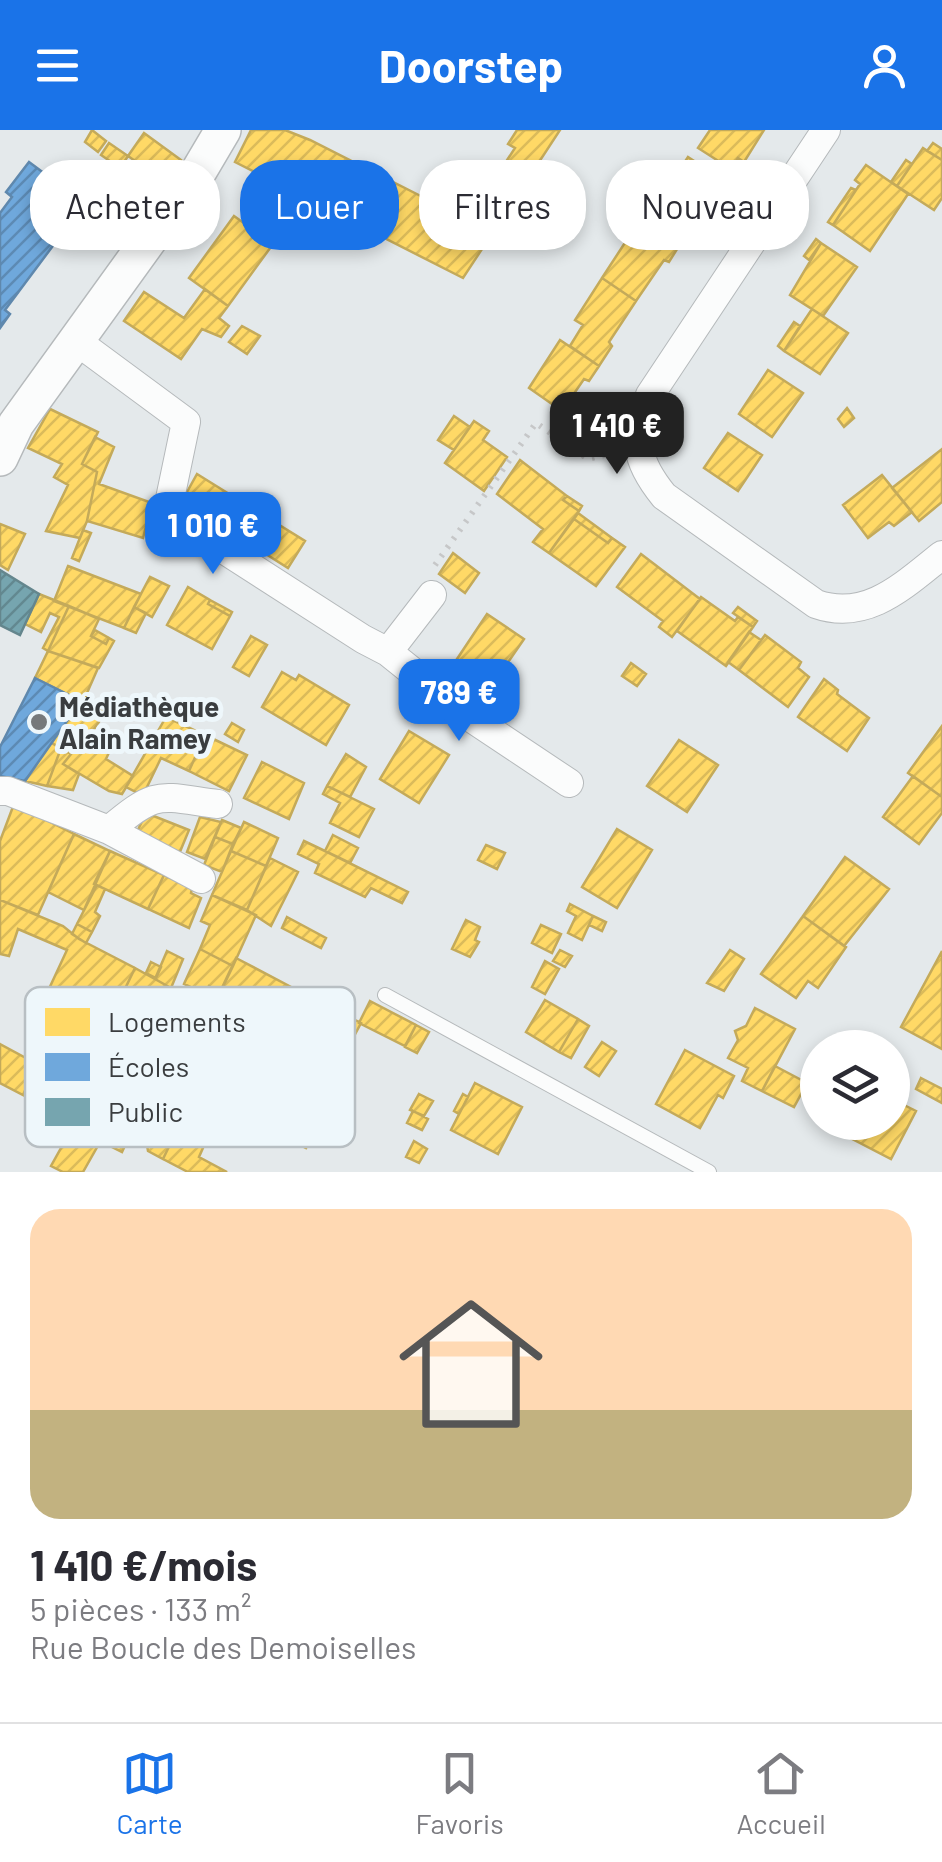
<!DOCTYPE html>
<html lang="fr">
<meta charset="utf-8">
<style>
:root{--surface:#fff;--page:#f7f7f7;--text:#2b2b33;--muted:#7c7c81;--line:#e1e1e2;--accent:#1a73e8}
body{margin:0;font-family:Barlow,sans-serif;background:var(--page);color:var(--text);height:100vh;display:flex;flex-direction:column;font-size:38px;white-space:nowrap}
*{box-sizing:border-box;margin:0}
p{font-size:32px;color:var(--muted)}
.icon{flex:none;width:55px;height:55px;fill:none;stroke:currentColor;stroke-width:2;stroke-linecap:round;stroke-linejoin:round}
.map{position:relative;height:1042px;overflow:hidden}
.panel{display:flex;flex-direction:column;background:var(--surface);flex:1}
.panel>*{flex:none}
.top-card{position:absolute;left:30px;top:30px;width:882px;height:90px;display:flex;gap:20px}
.tools{position:absolute;left:800px;top:900px;display:grid;gap:20px}
.tools a{display:grid;place-items:center;width:110px;height:110px;border-radius:50%;background:var(--surface);box-shadow:0 5px 15px #0003;font-size:50px}
.price{position:absolute;translate:-50% -85px;padding:0 22px;border-radius:20px;background:var(--accent);color:#fff;font-size:32px;line-height:65px;filter:drop-shadow(0 2px 5px #0008)}
.price::after{content:'';position:absolute;left:50%;top:60px;width:30px;height:22px;margin-left:-15px;background:inherit;clip-path:polygon(0 0,100% 0,50% 100%)}
.price.selected{background:#222;color:#fff}
ul{padding:0;list-style:none}
li{display:grid;align-content:center;gap:20px;height:530px;padding:0 30px}
li+li{border-top:2px solid var(--line)}
li span{display:grid;place-items:center;height:310px;border-radius:30px;color:#555}
li>.icon{margin-inline-start:auto}
span .icon{width:180px;height:180px;fill:#fffc;stroke-width:1}
li b{font-size:42px}
.tag{padding:0 35px;border-radius:40px;background:var(--surface);box-shadow:0 5px 15px #0003;font-size:35px;line-height:90px}
.tag.selected{background:var(--accent);color:#fff}
header{display:flex;justify-content:space-between;align-items:center;height:130px;padding:0 30px;background:var(--accent);color:#fff;font-size:45px;font-weight:700}
.tabs{display:flex;justify-content:space-around;align-items:center;height:140px;border-top:2px solid var(--line);background:var(--surface);font-size:28px;color:var(--muted)}
.tabs a{display:grid;justify-items:center;gap:5px}
.tabs .selected{color:var(--accent)}
.map>svg:first-child{display:block}
.homes{fill:url(#homes-hatch);stroke:#c4aa5a;stroke-width:2.5}
.schools{fill:url(#schools-hatch);stroke:#5f88ad;stroke-width:2.5}
.public{fill:url(#public-hatch);stroke:#64868d;stroke-width:2.5}
.lines{fill:none;stroke-linecap:round;stroke-linejoin:round}
.service-casing{stroke:#b5b9bb;stroke-width:16}
.minor-casing{stroke:#b5b9bb;stroke-width:30}
.tertiary-casing{stroke:#b5b9bb;stroke-width:38}
.path{stroke:#c6c7c8;stroke-width:6;stroke-dasharray:2.5 8;stroke-linecap:butt}
.service{stroke:#fbfcfc;stroke-width:14}
.minor{stroke:#fbfcfc;stroke-width:28}
.tertiary{stroke:#fbfcfc;stroke-width:35}
.poi-dot{fill:#76797b;stroke:#eef7fb;stroke-width:4}
.labels{text-anchor:middle;dominant-baseline:central;stroke-width:10;stroke-linejoin:round;paint-order:stroke}
.poi-label{font-size:28px;font-weight:bold;fill:#3a3d3f;stroke:#eef7fb;text-anchor:start}
.key{fill:#eef7fb;stroke:#b8bfc3;stroke-width:2.5}
.key-label{font-size:28px;fill:#3a3d3f}
</style>
<header><svg class="icon" aria-label="menu" viewBox="0 0 24 24"><path d="M4 6h16M4 12h16M4 18h16"/></svg>Doorstep<svg class="icon" aria-label="person" viewBox="0 0 24 24"><circle cx="12" cy="8" r="4"/><path d="M4 21q1-7 8-7t8 7"/></svg></header>
<div class="map">
<svg width="942" height="1042" viewBox="0 0 942 1042">
<defs>
<pattern id="homes-hatch" width="6" height="6" patternUnits="userSpaceOnUse" patternTransform="scale(2.5)"><rect width="6" height="6" fill="#ffd966"/><path d="M-1 1l2-2M0 6l6-6M5 7l2-2" fill="none" stroke="#dbbb5a"/></pattern>
<pattern id="schools-hatch" width="6" height="6" patternUnits="userSpaceOnUse" patternTransform="scale(2.5)"><rect width="6" height="6" fill="#6fa8dc"/><path d="M-1 1l2-2M0 6l6-6M5 7l2-2" fill="none" stroke="#5c8ab4"/></pattern>
<pattern id="public-hatch" width="6" height="6" patternUnits="userSpaceOnUse" patternTransform="scale(2.5)"><rect width="6" height="6" fill="#76a5af"/><path d="M-1 1l2-2M0 6l6-6M5 7l2-2" fill="none" stroke="#628890"/></pattern>
</defs>
<rect width="100%" height="100%" fill="#e4e9eb"/>
<path class="homes" d="M 92,0 L 106,11 L 98,22 L 85,12 Z
M 251,0 L 285,0 L 310,10 L 468,90 L 515,18 L 508,14 L 517,0 L 560,0 L 463,148 L 235,32 Z
M 710,0 L 764,0 L 744,32 L 738,28 L 731,39 L 698,18 Z
M 144,3 L 181,30 L 165,52 L 128,26 Z
M 109,13 L 128,26 L 120,38 L 101,25 Z
M 933,13 L 942,19 L 942,30 L 927,21 Z
M 923,18 L 942,30 L 942,68 L 934,80 L 897,56 Z
M 688,27 L 730,54 L 689,116 L 648,88 Z
M 906,30 L 912,34 L 897,56 L 891,52 Z
M 866,35 L 908,64 L 870,121 L 833,95 L 860,54 L 855,50 Z
M 851,58 L 856,60 L 833,95 L 828,92 Z
M 234,86 L 273,114 L 228,176 L 189,148 Z
M 652,91 L 682,111 L 669,132 L 664,130 L 636,171 L 602,148 L 630,105 L 639,111 Z
M 816,109 L 821,113 L 809,130 L 804,126 Z
M 821,113 L 857,137 L 823,186 L 790,165 Z
M 602,148 L 636,171 L 609,212 L 612,216 L 599,236 L 570,216 L 583,195 L 575,190 Z
M 205,159 L 228,176 L 219,188 L 229,196 L 221,207 L 202,199 L 181,229 L 124,191 L 144,162 L 184,188 Z
M 812,179 L 848,203 L 820,244 L 784,221 Z
M 794,192 L 800,196 L 784,221 L 778,216 Z
M 242,196 L 260,206 L 247,224 L 229,212 Z
M 560,210 L 599,236 L 589,251 L 584,249 L 562,281 L 529,258 Z
M 768,240 L 803,263 L 772,307 L 739,284 Z
M 847,278 L 854,288 L 844,297 L 838,289 Z
M 50,279 L 98,302 L 82,334 L 97,342 L 87,391 L 80,408 L 46,401 L 68,355 L 54,347 L 62,334 L 28,318 Z
M 454,286 L 470,297 L 454,320 L 438,310 Z
M 474,291 L 489,301 L 483,310 L 507,327 L 484,361 L 445,333 Z
M 728,303 L 762,325 L 738,361 L 704,338 Z
M 95,307 L 114,317 L 99,354 L 152,373 L 143,408 L 87,391 L 97,342 L 82,334 Z
M 942,319 L 942,372 L 919,391 L 892,358 Z
M 520,330 L 567,366 L 563,370 L 579,381 L 549,423 L 533,412 L 543,399 L 497,364 Z
M 197,344 L 305,411 L 288,438 L 182,371 Z
M 882,345 L 912,382 L 894,396 L 889,392 L 868,408 L 843,375 Z
M 567,366 L 582,376 L 579,381 L 563,370 Z
M 578,383 L 612,408 L 608,413 L 574,389 Z
M 574,389 L 608,413 L 612,408 L 625,417 L 596,456 L 549,423 Z
M 0,394 L 25,404 L 8,440 L 0,435 Z
M 83,400 L 91,403 L 79,431 L 72,428 Z
M 453,423 L 479,443 L 465,463 L 439,444 Z
M 641,424 L 700,469 L 672,507 L 659,497 L 663,491 L 617,457 Z
M 68,436 L 141,464 L 124,498 L 54,471 Z
M 150,447 L 169,456 L 152,487 L 134,477 Z
M 188,457 L 210,470 L 208,474 L 230,486 L 212,519 L 167,495 Z
M 39,464 L 69,476 L 48,521 L 43,518 L 59,487 L 50,483 L 41,502 L 25,494 Z
M 701,467 L 735,491 L 738,487 L 753,497 L 726,536 L 677,501 Z
M 210,470 L 232,482 L 230,486 L 208,474 Z
M 69,476 L 99,489 L 91,506 L 106,514 L 109,508 L 114,511 L 99,538 L 48,521 Z
M 134,477 L 146,483 L 136,503 L 124,498 Z
M 738,477 L 757,491 L 753,497 L 733,483 Z
M 487,484 L 524,509 L 491,557 L 455,532 Z
M 95,500 L 109,508 L 106,514 L 91,506 Z
M 749,502 L 761,510 L 739,540 L 728,532 Z
M 765,505 L 801,532 L 798,538 L 809,547 L 788,577 L 739,540 Z
M 251,506 L 267,515 L 249,546 L 233,537 Z
M 48,521 L 98,538 L 83,572 L 35,548 Z
M 631,533 L 646,544 L 637,556 L 622,546 Z
M 282,542 L 296,550 L 299,545 L 349,575 L 326,615 L 262,577 Z
M 824,549 L 838,560 L 837,564 L 869,588 L 847,621 L 798,587 Z
M 81,571 L 105,583 L 90,605 L 111,618 L 106,629 L 133,646 L 122,664 L 109,661 L 63,634 L 71,624 L 50,612 Z
M 166,587 L 205,605 L 189,641 L 161,628 L 146,659 L 138,663 L 126,657 Z
M 232,593 L 244,600 L 238,612 L 225,604 Z
M 942,596 L 942,667 L 908,643 Z
M 409,601 L 449,625 L 419,673 L 380,649 Z
M 205,605 L 247,625 L 229,661 L 189,641 Z
M 679,610 L 718,635 L 687,682 L 647,656 Z
M 50,612 L 61,618 L 47,656 L 25,651 Z
M 61,618 L 71,624 L 63,634 L 79,644 L 73,660 L 47,656 Z
M 346,624 L 366,637 L 350,667 L 327,656 Z
M 262,632 L 304,653 L 289,689 L 244,668 Z
M 913,646 L 942,667 L 942,683 L 919,714 L 883,687 Z
M 327,656 L 374,679 L 359,707 L 330,693 L 340,673 L 323,664 Z
M 14,674 L 74,704 L 38,785 L 0,770 L 0,711 Z
M 146,683 L 189,700 L 179,724 L 135,706 Z
M 200,687 L 221,692 L 205,729 L 187,722 Z
M 222,690 L 241,698 L 233,714 L 215,707 Z
M 244,692 L 278,708 L 266,736 L 231,721 Z
M 617,699 L 652,720 L 617,778 L 582,757 Z
M 74,704 L 110,721 L 84,780 L 48,762 Z
M 333,705 L 358,718 L 350,733 L 325,721 Z
M 215,707 L 233,714 L 222,742 L 204,735 Z
M 304,711 L 325,721 L 408,762 L 402,773 L 371,758 L 365,767 L 315,743 L 319,734 L 298,724 Z
M 486,715 L 505,723 L 497,739 L 478,730 Z
M 110,721 L 164,745 L 148,779 L 94,754 Z
M 231,721 L 266,736 L 247,780 L 212,765 Z
M 845,727 L 889,759 L 844,816 L 803,786 Z
M 270,728 L 298,742 L 271,796 L 247,780 Z
M 164,745 L 192,758 L 191,763 L 201,768 L 189,798 L 148,779 Z
M 97,755 L 105,759 L 95,782 L 100,786 L 92,802 L 77,794 Z
M 212,765 L 256,785 L 233,836 L 200,819 L 210,795 L 201,791 Z
M 0,770 L 63,796 L 79,809 L 135,838 L 109,892 L 48,861 L 67,820 L 18,799 L 9,826 L 0,824 Z
M 570,774 L 593,786 L 582,810 L 568,803 L 576,786 L 567,781 Z
M 593,786 L 606,792 L 602,801 L 589,795 Z
M 803,786 L 846,817 L 818,858 L 808,851 L 796,868 L 761,844 Z
M 287,787 L 326,808 L 321,818 L 282,798 Z
M 466,790 L 480,797 L 475,810 L 479,812 L 470,827 L 452,819 Z
M 77,794 L 92,802 L 86,813 L 72,804 Z
M 541,795 L 561,804 L 552,823 L 532,813 Z
M 200,819 L 233,836 L 220,863 L 209,856 L 205,864 L 184,854 Z
M 560,820 L 572,826 L 565,837 L 553,831 Z
M 730,820 L 744,829 L 724,861 L 707,853 Z
M 167,821 L 183,829 L 171,858 L 155,849 Z
M 942,821 L 942,919 L 901,897 Z
M 236,828 L 293,858 L 269,909 L 252,900 L 259,887 L 238,876 L 231,889 L 212,879 Z
M 545,831 L 559,839 L 545,864 L 532,857 Z
M 151,832 L 161,837 L 156,848 L 146,843 Z
M 135,838 L 171,858 L 154,915 L 109,892 Z
M 545,870 L 578,889 L 559,922 L 526,902 Z
M 370,871 L 416,895 L 405,916 L 359,893 Z
M 755,878 L 795,899 L 762,961 L 742,951 L 748,938 L 728,928 L 738,910 L 735,901 L 746,896 Z
M 333,879 L 361,893 L 335,942 L 306,927 Z
M 578,889 L 589,896 L 571,928 L 559,922 Z
M 416,895 L 429,902 L 417,923 L 405,917 Z
M 602,912 L 616,921 L 599,946 L 585,937 Z
M 0,914 L 37,934 L 23,965 L 0,953 Z
M 189,917 L 323,988 L 306,1018 L 173,948 Z
M 685,920 L 734,946 L 723,968 L 718,965 L 700,998 L 656,974 Z
M 37,934 L 56,944 L 40,974 L 23,965 Z
M 775,936 L 807,953 L 794,977 L 762,961 Z
M 108,937 L 162,967 L 153,985 L 177,1000 L 163,1029 L 148,1021 L 143,993 L 101,970 L 86,999 L 40,974 L 56,944 L 94,964 Z
M 921,948 L 942,959 L 942,973 L 916,959 Z
M 475,953 L 522,977 L 498,1024 L 451,1000 Z
M 419,964 L 433,971 L 424,986 L 410,980 Z
M 463,964 L 468,967 L 459,984 L 454,981 Z
M 892,969 L 916,981 L 891,1029 L 829,997 L 831,992 L 892,992 Z
M 101,970 L 140,992 L 130,1009 L 108,998 L 83,1042 L 63,1042 L 51,1036 L 75,993 L 86,999 Z
M 413,981 L 428,989 L 422,1000 L 407,993 Z
M 179,996 L 206,1011 L 199,1027 L 227,1042 L 188,1042 L 163,1029 Z
M 108,998 L 128,1009 L 122,1022 L 100,1011 Z
M 414,1011 L 427,1019 L 419,1033 L 406,1027 Z"/>
<path class="schools" d="M 29,32 L 91,78 L 68,109 L 61,105 L 5,180 L 10,184 L 0,198 L 0,83 L 12,67 L 6,62 Z
M 35,548 L 81,571 L 25,651 L 0,646 L 0,617 Z"/>
<path class="public" d="M 0,440 L 39,464 L 20,505 L 0,495 Z"/>
<g class="lines">
<defs>
<path id="service" d="M 385,865 L 709,1042"/>
<path id="minor" d="M 826,0 L 650,265 C 633,309 634,329 664,366 L 816,474 C 867,492 904,455 942,425
M 75,210 L 186,292 L 167,383 L 363,509 L 388,522 L 432,465
M 388,522 L 464,583 L 569,653
M 0,661 L 8,661 L 109,700 C 158,659 157,666 218,674
M 109,700 L 201,749"/>
<path id="tertiary" d="M 0,328 L 16,294 L 200,39 L 223,0"/>
</defs>
<use href="#service" class="service-casing"/>
<use href="#minor" class="minor-casing"/>
<use href="#tertiary" class="tertiary-casing"/>
<path class="path" d="M 435,435 L 536,293 L 588,329 L 612,323"/>
<use href="#service" class="service"/>
<use href="#minor" class="minor"/>
<use href="#tertiary" class="tertiary"/>
</g>
<circle class="poi-dot" cx="39" cy="592" r="10"/>
<g class="labels">
<g class="poi-label">
<text x="59" y="576">Médiathèque<tspan x="59" dy="32">Alain Ramey</tspan></text>
</g>
</g>
<rect x="25" y="857" width="330" height="160" rx="15" class="key"/>
<rect x="45" y="878" width="45" height="28" fill="#ffd966"/>
<rect x="45" y="923" width="45" height="28" fill="#6fa8dc"/>
<rect x="45" y="968" width="45" height="28" fill="#76a5af"/>
<g class="key-label">
<text x="108" y="902">Logements</text>
<text x="108" y="947">Écoles</text>
<text x="108" y="992">Public</text>
</g>
</svg>
<div class="tools">
<a><svg class="icon" aria-label="layers" viewBox="0 0 24 24"><path d="M12 4l9 5-9 5-9-5zM3 14l9 5 9-5"/></svg></a>
</div>
<b class="price selected" style="left:617px;top:347px">1 410 €</b>
<b class="price" style="left:213px;top:447px">1 010 €</b>
<b class="price" style="left:459px;top:614px">789 €</b>
<div class="top-card">
<a class="tag">Acheter</a>
<a class="tag selected">Louer</a>
<a class="tag">Filtres</a>
<a class="tag">Nouveau</a>
</div>
</div>
<section class="panel">
<ul>
<li><span style="background:linear-gradient(#ffd9b3 65%,#c2b280 0)"><svg class="icon" aria-label="home" viewBox="0 0 24 24"><path d="M3 11l9-7 9 7M6 9v11h12V9"/></svg></span><div><b>1 410 €/mois</b><p>5 pièces · 133 m²</p><p>Rue Boucle des Demoiselles</p></div></li>
</ul>
</section>
<nav class="tabs">
<a class="selected"><svg class="icon" aria-label="map" viewBox="0 0 24 24"><path d="M3 6l6-2 6 2 6-2v14l-6 2-6-2-6 2zM9 4v14M15 6v14"/></svg>Carte</a>
<a><svg class="icon" aria-label="saved" viewBox="0 0 24 24"><path d="M7 4h10v16l-5-4-5 4z"/></svg>Favoris</a>
<a><svg class="icon" aria-label="home" viewBox="0 0 24 24"><path d="M3 11l9-7 9 7M6 9v11h12V9"/></svg>Accueil</a>
</nav>
